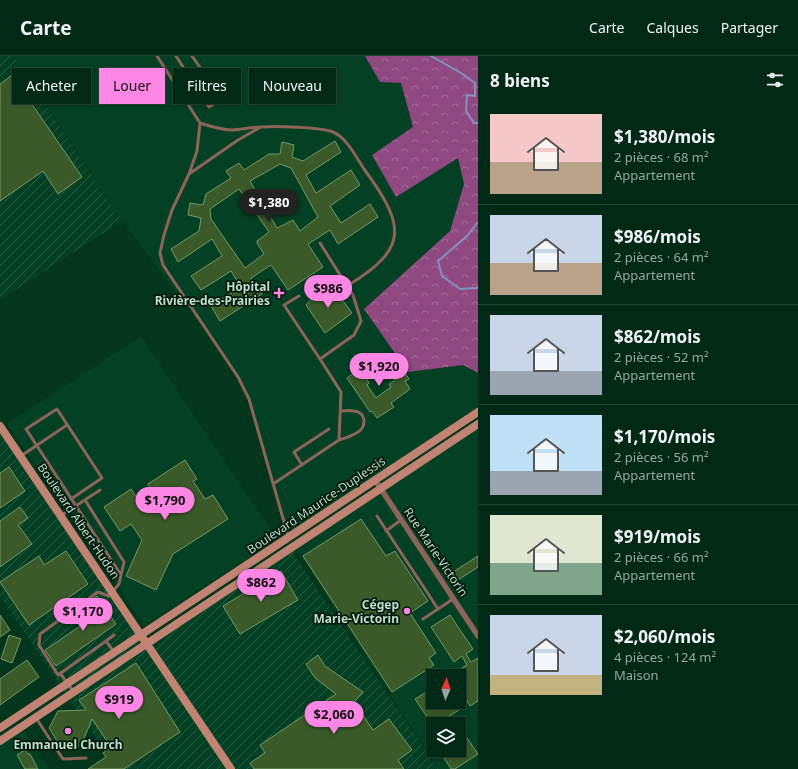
<!DOCTYPE html>
<html lang="fr">
<meta charset="utf-8">
<style>
:root{--surface:#022816;--page:#103423;--text:#f1f3f6;--muted:#96a6a1;--line:#234435;--accent:#fc86e3}
body{margin:0;font-family:"Noto Sans",sans-serif;background:var(--page);color:var(--text);height:100vh;display:flex;flex-direction:column;font-size:15px;white-space:nowrap}
*{box-sizing:border-box;margin:0}
p{font-size:13px;color:var(--muted)}
.icon{flex:none;width:22px;height:22px;fill:none;stroke:currentColor;stroke-width:2;stroke-linecap:round;stroke-linejoin:round}
.map{position:relative;flex:1;overflow:hidden}
.side{display:flex;flex-direction:column;background:var(--surface);width:320px}
.side>*{flex:none}
.banner{position:absolute;left:12px;top:12px;width:380px;height:36px;display:flex;gap:8px}
.needle{width:26px;rotate:3deg}
.buttons{position:absolute;left:426px;top:613px;display:grid;gap:8px}
.buttons a{display:grid;place-items:center;width:40px;height:40px;border-radius:0px;background:var(--surface);box-shadow:0 2px 6px #0003,0 0 0 1px var(--line);font-size:20px}
.price{position:absolute;translate:-50% -34px;padding:0 9px;border-radius:14px;background:var(--accent);color:#111;font-size:13px;line-height:26px;filter:drop-shadow(0 1px 2px #0008)}
.price::after{content:'';position:absolute;left:50%;top:24px;width:12px;height:9px;margin-left:-6px;background:inherit;clip-path:polygon(0 0,100% 0,50% 100%)}
.price.on{background:#222;color:#fff}
ul{padding:0;list-style:none}
li{display:flex;align-items:center;gap:12px;height:100px;padding:0 12px}
li+li{border-top:1px solid var(--line)}
li span{display:grid;place-items:center;flex:none;width:112px;height:80px;border-radius:0px;color:#555}
li>.icon{margin-inline-start:auto}
span .icon{width:48px;height:48px;fill:#fffc;stroke-width:1}
li b{font-size:17px}
h2{display:flex;justify-content:space-between;align-items:center;height:48px;padding:0 12px;font-size:17px}
.tag{padding:0 14px;border-radius:0px;background:var(--surface);box-shadow:0 2px 6px #0003,0 0 0 1px var(--line);font-size:14px;line-height:36px}
.tag.on{background:var(--accent);color:#111}
header{display:flex;align-items:center;gap:24px;box-sizing:border-box;height:56px;padding:0 20px;background:var(--surface);border-bottom:1px solid var(--line)}
header strong{font-size:19px}
nav{display:flex;gap:22px;margin-inline-start:auto;font-size:14px}
main{display:flex;flex:1;min-height:0}
.map>svg:first-child{display:block}
.built{fill:#044023;fill-rule:evenodd}
.industrial{fill:url(#industrial-furrows)}
.forest{fill:url(#forest-crowns)}
.lines{fill:none;stroke-linecap:round;stroke-linejoin:round}
.stream{stroke:#8192c1;stroke-width:2}
.building{fill:#3a5b29;stroke:#759964;fill-rule:evenodd}
.lane{stroke:#8b655a;stroke-width:3}
.street{stroke:#8b655a;stroke-width:5.5}
.secondary{stroke:#c18473;stroke-width:8}
.poi-dot{fill:#fc86e3;stroke:#021a0c;stroke-width:1.5}
.labels{text-anchor:middle;dominant-baseline:central;stroke-width:3.5;stroke-linejoin:round;paint-order:stroke}
.poi-label{font-size:12px;font-weight:bold;fill:#bfddc9;stroke:#021a0c;text-anchor:end}
.street-label{font-size:12px;fill:#bfddc9;stroke:#021a0c}
</style>
<header>
<strong>Carte</strong>
<nav><a>Carte</a><a>Calques</a><a>Partager</a></nav>
</header>
<main>
<div class="map">
<svg width="478" height="713" viewBox="0 0 478 713">
<defs>
<pattern id="industrial-furrows" width="10" height="10" patternUnits="userSpaceOnUse"><rect width="10" height="10" fill="#044023"/><path d="M-1 1l2-2M0 10L10 0M9 11l2-2" fill="none" stroke="#275b42"/></pattern>
<pattern id="forest-crowns" width="20" height="18" patternUnits="userSpaceOnUse"><rect width="20" height="18" fill="#8f4980"/><path d="M2 6a3 3 0 1 1 6 0M12 15a3 3 0 1 1 6 0" fill="none" stroke="#a26b96"/></pattern>
</defs>
<rect width="100%" height="100%" fill="#03361d"/>
<path class="built" d="M 14,0 L 365,0 L 380,26 L 401,27 L 413,71 L 372,99 L 396,141 L 458,102 L 464,128 L 450,175 L 364,253 L 408,316 L 463,309 L 478,317 L 478,356 L 288,481 L 249,343 L 217,290 L 122,165 Z
M 141,280 L 277,483 L 144,569 L 7,368 Z
M 478,369 L 478,713 L 438,713 L 294,489 ZM 433,620 L 459,620 L 459,646 L 433,646 ZM 433,668 L 459,668 L 459,694 L 433,694 Z
M 20,669 L 49,713 L 0,713 L 0,684 Z"/>
<path class="industrial" d="M 0,0 L 13,0 L 122,165 L 0,244 Z
M 0,371 L 146,587 L 294,489 L 295,500 L 438,713 L 117,713 L 0,540 Z"/>
<path class="forest" d="M 365,0 L 478,0 L 478,317 L 463,309 L 408,316 L 364,253 L 450,175 L 464,128 L 458,102 L 396,141 L 372,99 L 413,71 L 401,27 L 380,26 Z"/>
<g class="lines">
<path class="stream" d="M 431,0 L 461,17 L 475,27 L 475,40 L 467,39 L 466,55 L 474,67 L 478,67
M 478,166 L 467,180 L 438,205 L 442,220 L 460,233 L 478,232"/>
</g>
<path class="building" d="M 12,19 L 82,121 L 58,138 L 43,115 L 0,145 L 0,28 Z
M 335,85 L 341,96 L 306,119 L 316,137 L 351,114 L 360,129 L 330,150 L 341,167 L 370,148 L 378,161 L 338,188 L 330,174 L 308,188 L 323,211 L 288,234 L 271,209 L 251,222 L 262,238 L 220,265 L 211,250 L 241,231 L 231,215 L 201,234 L 191,220 L 222,200 L 212,183 L 178,206 L 171,193 L 199,175 L 201,162 L 188,159 L 190,147 L 203,149 L 206,138 L 231,122 L 226,115 L 239,107 L 244,114 L 269,98 L 280,98 L 282,86 L 294,89 L 292,101 L 303,105 ZM 280,108 L 291,112 L 318,161 L 300,175 L 293,164 L 277,172 L 250,125 ZM 239,133 L 269,176 L 257,185 L 257,187 L 264,198 L 245,212 L 211,163 L 210,153 Z
M 333,231 L 352,257 L 325,277 L 306,249 L 315,239 Z
M 365,304 L 367,308 L 369,307 L 374,314 L 365,320 L 369,327 L 367,329 L 376,342 L 391,331 L 389,328 L 395,324 L 384,308 L 391,304 L 393,306 L 396,304 L 409,323 L 405,325 L 410,333 L 391,347 L 394,351 L 377,362 L 372,355 L 370,356 L 347,322 L 354,317 L 352,313 Z
M 185,404 L 197,423 L 193,425 L 205,443 L 213,439 L 228,463 L 173,498 L 156,534 L 126,520 L 142,484 L 131,468 L 120,475 L 104,451 L 131,433 L 137,442 L 151,434 L 148,428 Z
M 9,411 L 25,435 L 0,452 L 0,417 Z
M 20,451 L 28,462 L 18,469 L 32,488 L 0,511 L 0,465 Z
M 361,463 L 386,500 L 395,495 L 428,545 L 410,557 L 436,597 L 429,602 L 434,609 L 392,636 L 303,500 Z
M 66,495 L 88,528 L 29,569 L 0,526 L 39,500 L 44,509 Z
M 478,500 L 478,511 L 458,524 L 453,516 Z
M 281,515 L 298,544 L 240,578 L 223,550 Z
M 97,540 L 116,568 L 56,610 L 45,594 L 86,566 L 78,554 Z
M 0,559 L 10,574 L 0,581 Z
M 450,559 L 473,593 L 466,598 L 471,606 L 478,602 L 478,645 L 470,650 L 465,641 L 459,645 L 459,620 L 448,620 L 467,609 L 462,600 L 454,606 L 431,571 Z
M 9,579 L 21,583 L 12,607 L 1,603 Z
M 318,599 L 325,610 L 363,636 L 354,646 L 373,674 L 389,663 L 412,694 L 398,704 L 404,713 L 254,713 L 250,707 L 265,697 L 260,689 L 336,638 L 315,622 L 306,608 Z
M 27,604 L 39,621 L 0,649 L 0,623 Z
M 136,607 L 180,676 L 124,713 L 88,713 L 106,701 L 103,697 L 111,691 L 92,663 L 81,690 L 60,690 L 49,672 L 58,655 L 86,654 L 79,644 Z
M 433,632 L 433,646 L 453,646 L 459,654 L 436,668 L 433,668 L 433,670 L 415,643 Z
M 459,670 L 478,698 L 455,713 L 451,713 L 439,694 L 449,694 L 453,701 L 465,694 L 459,685 Z
M 25,694 L 28,698 L 30,698 L 38,713 L 25,713 L 17,699 Z"/>
<g class="lines">
<path class="lane" d="M 157,0 L 200,67 L 197,95 L 189,118 L 172,154 L 164,179 L 160,197 L 163,209 L 238,321 L 249,343 L 288,480
M 176,0 L 209,51 L 222,43 L 192,0
M 200,67 C 209,70 220,73 230,74 C 240,74 250,71 260,71 C 276,70 320,71 333,76 C 347,82 356,101 364,113 C 405,169 410,192 347,230 L 353,239 L 361,265 L 354,279 L 320,303 L 341,336 L 339,384 L 273,428
M 189,118 L 238,84 L 259,72
M 320,187 L 347,230
M 299,240 L 284,249 L 320,303
M 339,384 C 346,382 352,380 358,376 C 367,370 366,356 354,355 C 350,354 345,355 341,355
M 21,400 L 67,369
M 302,409 L 294,396 L 329,373
M 71,443 L 102,422 L 57,353 L 26,373 L 121,519 L 124,506 L 85,444
M 62,459 L 100,434
M 377,460 L 438,553
M 386,475 L 401,464
M 423,563 L 453,543
M 106,585 L 114,579
M 114,596 L 106,585 L 58,619 L 39,589 L 40,578 L 98,536 L 109,540 L 119,528 L 121,519
M 60,617 L 73,635
M 36,662 L 63,703 L 86,702"/>
<path class="street" d="M 375,424 L 478,580"/>
<path class="secondary" d="M 0,370 L 231,713
M 0,672 L 478,356
M 0,685 L 478,368"/>
</g>
<g class="poi-dot">
<path d="M277 231h4v4h4v4h-4v4h-4v-4h-4v-4h4z"/>
<circle cx="407" cy="555" r="4"/>
<circle cx="68" cy="675" r="4"/>
</g>
<g class="labels">
<g class="poi-label">
<text x="270" y="230">Hôpital<tspan x="270" dy="14">Rivière-des-Prairies</tspan></text>
<text x="399" y="548">Cégep<tspan x="399" dy="14">Marie-Victorin</tspan></text>
<text x="68" y="688" text-anchor="middle">Emmanuel Church</text>
</g>
<g class="street-label">
<text transform="translate(316 449) rotate(-34)">Boulevard Maurice-Duplessis</text>
<text transform="translate(79 465) rotate(56)">Boulevard Albert-Hudon</text>
<text transform="translate(436 496) rotate(56)">Rue Marie-Victorin</text>
</g>
</g>
</svg>
<div class="buttons">
<a><svg class="needle" viewBox="-14 -14 28 28"><path d="M0-13l5 13h-10z" fill="#e53935"/><path d="M0 13l5-13h-10z" fill="#96a6a1"/></svg></a>
<a><svg class="icon" aria-label="layers" viewBox="0 0 24 24"><path d="M12 4l9 5-9 5-9-5zM3 14l9 5 9-5"/></svg></a>
</div>
<b class="price on" style="left:269px;top:167px">$1,380</b>
<b class="price" style="left:328px;top:253px">$986</b>
<b class="price" style="left:379px;top:331px">$1,920</b>
<b class="price" style="left:165px;top:465px">$1,790</b>
<b class="price" style="left:261px;top:547px">$862</b>
<b class="price" style="left:83px;top:576px">$1,170</b>
<b class="price" style="left:119px;top:664px">$919</b>
<b class="price" style="left:334px;top:679px">$2,060</b>
<div class="banner">
<a class="tag">Acheter</a>
<a class="tag on">Louer</a>
<a class="tag">Filtres</a>
<a class="tag">Nouveau</a>
</div>
</div>
<section class="side">
<h2>8 biens<svg class="icon" aria-label="filters" viewBox="0 0 24 24"><path d="M4 7h16M4 17h16"/><circle cx="9" cy="7" r="2"/><circle cx="15" cy="17" r="2"/></svg></h2>
<ul>
<li><span style="background:linear-gradient(#f6c9c9 60%,#b9a48a 0)"><svg class="icon" aria-label="home" viewBox="0 0 24 24"><path d="M3 11l9-7 9 7M6 9v11h12V9"/></svg></span><div><b>$1,380/mois</b><p>2 pièces · 68 m²</p><p>Appartement</p></div></li>
<li><span style="background:linear-gradient(#c9d6e8 60%,#b9a48a 0)"><svg class="icon" aria-label="home" viewBox="0 0 24 24"><path d="M3 11l9-7 9 7M6 9v11h12V9"/></svg></span><div><b>$986/mois</b><p>2 pièces · 64 m²</p><p>Appartement</p></div></li>
<li><span style="background:linear-gradient(#c9d6e8 70%,#9aa5b1 0)"><svg class="icon" aria-label="home" viewBox="0 0 24 24"><path d="M3 11l9-7 9 7M6 9v11h12V9"/></svg></span><div><b>$862/mois</b><p>2 pièces · 52 m²</p><p>Appartement</p></div></li>
<li><span style="background:linear-gradient(#bfe0f5 70%,#9aa5b1 0)"><svg class="icon" aria-label="home" viewBox="0 0 24 24"><path d="M3 11l9-7 9 7M6 9v11h12V9"/></svg></span><div><b>$1,170/mois</b><p>2 pièces · 56 m²</p><p>Appartement</p></div></li>
<li><span style="background:linear-gradient(#dfe7d0 60%,#7fa58c 0)"><svg class="icon" aria-label="home" viewBox="0 0 24 24"><path d="M3 11l9-7 9 7M6 9v11h12V9"/></svg></span><div><b>$919/mois</b><p>2 pièces · 66 m²</p><p>Appartement</p></div></li>
<li><span style="background:linear-gradient(#c9d6e8 75%,#c2b280 0)"><svg class="icon" aria-label="home" viewBox="0 0 24 24"><path d="M3 11l9-7 9 7M6 9v11h12V9"/></svg></span><div><b>$2,060/mois</b><p>4 pièces · 124 m²</p><p>Maison</p></div></li>
</ul>
</section>
</main>
